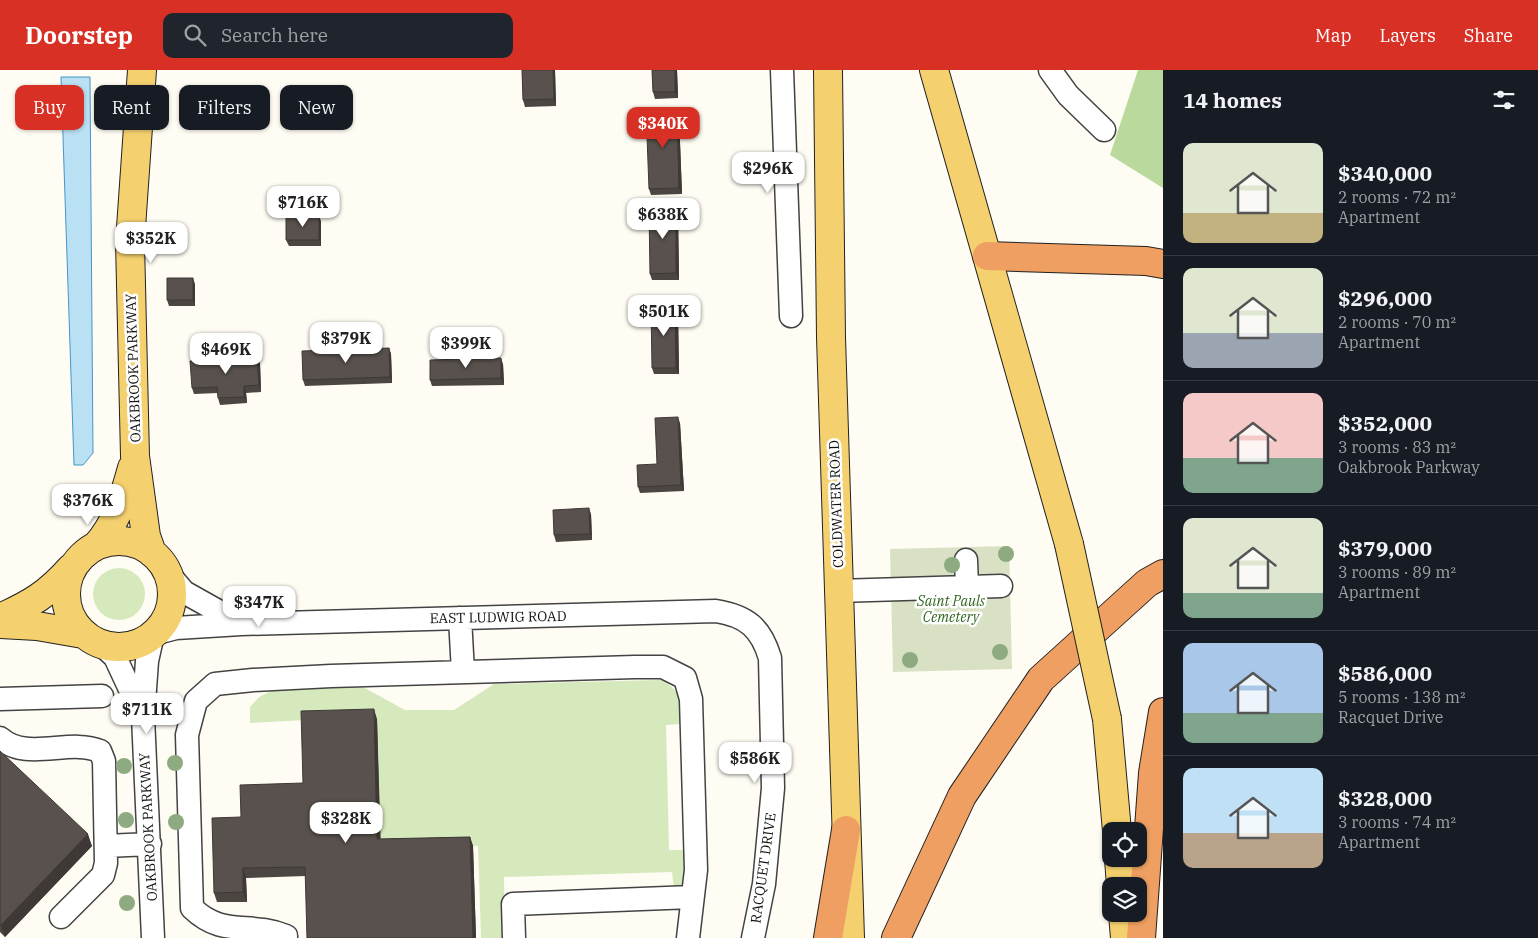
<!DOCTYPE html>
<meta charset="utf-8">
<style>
:root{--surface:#171b24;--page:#20242c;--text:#f1f3f6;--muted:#9ea1a6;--line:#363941;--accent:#d93025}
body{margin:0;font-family:"IBM Plex Serif",serif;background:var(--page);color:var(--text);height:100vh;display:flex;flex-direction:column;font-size:19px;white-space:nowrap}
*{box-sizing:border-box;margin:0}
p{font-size:16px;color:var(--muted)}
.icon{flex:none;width:28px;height:28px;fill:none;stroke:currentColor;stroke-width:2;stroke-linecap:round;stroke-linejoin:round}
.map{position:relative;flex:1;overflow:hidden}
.panel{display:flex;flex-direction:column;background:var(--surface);width:375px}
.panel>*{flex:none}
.hud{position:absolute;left:15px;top:15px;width:475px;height:45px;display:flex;gap:10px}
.fabs{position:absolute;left:1102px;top:752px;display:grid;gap:10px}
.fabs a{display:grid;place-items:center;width:45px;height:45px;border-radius:10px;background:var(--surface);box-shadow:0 1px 4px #0004;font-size:25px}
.price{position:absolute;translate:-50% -42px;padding:0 11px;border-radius:10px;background:#fff;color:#222;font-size:16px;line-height:32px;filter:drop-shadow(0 1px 2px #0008)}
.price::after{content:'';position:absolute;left:50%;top:30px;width:15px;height:11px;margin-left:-8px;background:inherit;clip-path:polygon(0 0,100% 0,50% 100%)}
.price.selected{background:var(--accent);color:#fff}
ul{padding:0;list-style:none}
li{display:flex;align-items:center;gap:15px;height:125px;padding:0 20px}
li+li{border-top:1px solid var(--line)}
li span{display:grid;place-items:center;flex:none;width:140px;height:100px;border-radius:10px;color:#555}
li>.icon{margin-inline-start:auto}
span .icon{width:60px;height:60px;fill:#fffc;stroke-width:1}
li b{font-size:21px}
h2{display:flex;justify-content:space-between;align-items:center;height:60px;padding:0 20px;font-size:21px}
.pill{padding:0 18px;border-radius:10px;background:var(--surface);box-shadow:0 1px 4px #0004;font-size:18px;line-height:45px}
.pill.selected{background:var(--accent);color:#fff}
header{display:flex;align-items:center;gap:30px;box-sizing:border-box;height:70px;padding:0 25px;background:var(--accent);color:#fff}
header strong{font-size:24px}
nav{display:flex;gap:28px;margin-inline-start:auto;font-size:18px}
.search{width:350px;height:45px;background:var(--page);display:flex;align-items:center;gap:12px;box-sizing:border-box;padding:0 18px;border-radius:10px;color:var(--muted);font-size:19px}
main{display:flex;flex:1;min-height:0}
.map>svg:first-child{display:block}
.green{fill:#d5e9bd}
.forest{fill:#b9d99d}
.cemetery{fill:#d8e1c4}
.water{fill:#bae0f4;stroke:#4396c9}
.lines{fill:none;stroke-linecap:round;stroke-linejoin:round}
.minor-casing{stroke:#434343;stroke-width:25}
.major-casing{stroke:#212121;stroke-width:30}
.highway-casing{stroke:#212121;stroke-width:30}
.minor{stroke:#fff;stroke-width:22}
.major{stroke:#f4d06e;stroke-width:28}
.highway{stroke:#ef9f61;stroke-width:28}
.major-bridge-casing{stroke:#212121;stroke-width:30;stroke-linecap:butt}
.major-bridge{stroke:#f4d06e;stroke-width:28}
.tree{fill:#8eaa80}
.wall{fill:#4c4642}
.shaded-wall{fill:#3e3936}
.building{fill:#58514d;stroke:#3e3936}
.labels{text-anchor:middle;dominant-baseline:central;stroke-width:5;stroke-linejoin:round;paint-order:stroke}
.street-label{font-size:14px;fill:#101010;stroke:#fff}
.park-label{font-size:14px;font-style:italic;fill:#316721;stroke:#fff}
</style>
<header>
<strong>Doorstep</strong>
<div class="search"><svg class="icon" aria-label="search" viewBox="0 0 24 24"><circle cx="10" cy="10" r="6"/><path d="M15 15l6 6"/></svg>Search here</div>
<nav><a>Map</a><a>Layers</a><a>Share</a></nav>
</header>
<main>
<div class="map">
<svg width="1163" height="868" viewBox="0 0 1163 868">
<rect width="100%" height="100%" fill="#fffcf3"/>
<path class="green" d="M93 524a26 26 0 1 1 52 0a26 26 0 1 1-52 0Z
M 660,610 C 682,619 680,632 681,654 L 666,655 L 669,780 L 686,780 L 686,815 L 674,819 L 672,802 L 504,807 L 505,868 L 481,868 L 478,776 L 381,779 L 305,650 L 250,653 L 250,637 L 259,627 L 273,620 L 363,617 L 405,640 L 454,640 L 494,614 Z"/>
<path class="forest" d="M 1138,0 L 1163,0 L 1163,118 L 1110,85 Z"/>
<path class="cemetery" d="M 1009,476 L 1012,599 L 893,602 L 890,479 Z"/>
<path class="water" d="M 61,7 L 90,7 L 93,383 L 83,395 L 74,395 Z"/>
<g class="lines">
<defs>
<path id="minor" d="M 782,0 L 791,246
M 1050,0 L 1068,25 L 1104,60
M 966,490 L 967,517
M 838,521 L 1001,516
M 460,548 L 463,602
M 241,554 L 716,541 C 747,546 761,558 770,588 L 773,718 L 764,814 L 753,868
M 101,574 L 115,587 L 143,647 L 147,591 L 153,564 L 176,558 L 241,554 L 184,522 L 168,503
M 0,629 L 102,626
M 143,647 L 153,868
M 0,668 C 27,692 69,668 100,681 L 104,691 L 106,793 L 103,805 L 61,847
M 106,776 L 150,774
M 286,868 L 286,866 C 249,851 223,868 192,838 L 187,665 L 196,631 L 215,614 L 253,610 L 331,606 L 635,597 L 663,597 L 685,608 L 691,629 L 696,800 L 688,868
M 514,868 L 513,834 L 692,827"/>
<path id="major" d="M 142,0 L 130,172 L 135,386 L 146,466 L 152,483
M 828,0 L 831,267 L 850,868
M 934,0 L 1069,474
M66 524a53 53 0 1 1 106 0a53 53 0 1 1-106 0Z
M 97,475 C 117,452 124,427 132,398
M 0,548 C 31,534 48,524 71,498
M 0,554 L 37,556 L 83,564
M 1107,649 L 1117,761
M 1119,789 L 1121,816
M 1123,844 L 1125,868"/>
<path id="highway" d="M 987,186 L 1146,191 L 1163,194
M 828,868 L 846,760
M 896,868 L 962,726 L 1041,609 L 1147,513 L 1163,504
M 1141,868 L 1153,703 L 1163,642"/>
</defs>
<use href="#minor" class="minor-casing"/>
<use href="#major" class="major-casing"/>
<use href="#highway" class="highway-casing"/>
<use href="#minor" class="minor"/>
<use href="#major" class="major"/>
<use href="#highway" class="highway"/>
<defs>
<path id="major-bridge" d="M 1069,474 L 1107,649"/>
</defs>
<use href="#major-bridge" class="major-bridge-casing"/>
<use href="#major-bridge" class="major-bridge"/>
</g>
<g class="tree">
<circle cx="1006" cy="484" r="8"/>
<circle cx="952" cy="495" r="8"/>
<circle cx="1000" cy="582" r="8"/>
<circle cx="910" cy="590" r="8"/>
<circle cx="173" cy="639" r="8"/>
<circle cx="121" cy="641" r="8"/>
<circle cx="175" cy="693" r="8"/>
<circle cx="124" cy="696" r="8"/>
<circle cx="126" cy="750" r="8"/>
<circle cx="176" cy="752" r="8"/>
<circle cx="127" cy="833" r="8"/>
</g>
<path class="wall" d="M 522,0 L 555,0 L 556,36 L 525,37 L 523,30 Z
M 652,0 L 677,0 L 678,28 L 655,29 L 653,22 Z
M 677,39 L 679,46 L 682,124 L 651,125 L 649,119 Z
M 678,142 L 679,210 L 652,210 L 650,204 Z
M 319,145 L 321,152 L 321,176 L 289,176 L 286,170 Z
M 195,214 L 195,236 L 169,236 L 167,230 Z
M 678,242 L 679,304 L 654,304 L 652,298 Z
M 389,278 L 391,284 L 392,313 L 305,316 L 303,310 Z
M 257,287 L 260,293 L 261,322 L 246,323 L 247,333 L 220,335 L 218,328 L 218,323 L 194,324 L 192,318 Z
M 503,294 L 504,315 L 432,316 L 430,310 Z
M 680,353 L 684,421 L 640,423 L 638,417 L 657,394 Z
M 591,444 L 592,470 L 556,472 L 554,465 Z
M 377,649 L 380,769 L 470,767 L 473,776 L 476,868 L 307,868 L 306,806 L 246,808 L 247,832 L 217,832 L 214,823 L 241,747 L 303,713 Z
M 0,681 L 92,776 L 5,867 L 0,862 Z"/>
<path class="shaded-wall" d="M 553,0 L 555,0 L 555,1 L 556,36 L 554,29 Z
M 675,0 L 677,0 L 678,28 L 675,22 Z
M 677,39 L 679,46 L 682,124 L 679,118 Z
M 676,135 L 678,142 L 679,210 L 676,203 Z
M 319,145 L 321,152 L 321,176 L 319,170 Z
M 193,208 L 195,214 L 195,236 L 193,230 Z
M 675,236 L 678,242 L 679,304 L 676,298 Z
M 389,278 L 391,284 L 392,313 L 390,307 Z
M 257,287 L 260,293 L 261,322 L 259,315 Z
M 501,288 L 503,294 L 504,315 L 501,308 Z
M 244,316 L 246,323 L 247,333 L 244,327 Z
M 678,347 L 680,353 L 684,421 L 681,415 Z
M 589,438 L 591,444 L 592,470 L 590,464 Z
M 374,639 L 377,649 L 381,779 L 377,769 Z
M 88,764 L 92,776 L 5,867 L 1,855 Z
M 470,767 L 473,776 L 476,868 L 473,868 Z
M 243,798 L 246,808 L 247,832 L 243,822 Z"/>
<path class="building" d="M 522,0 L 553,0 L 554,29 L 523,30 Z
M 652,0 L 675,0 L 675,22 L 653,22 Z
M 677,39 L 679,118 L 649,119 L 646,40 Z
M 676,135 L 676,203 L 650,204 L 649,137 Z
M 319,145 L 319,170 L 286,170 L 286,146 Z
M 167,208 L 193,208 L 193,230 L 167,230 Z
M 651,236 L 675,236 L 676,298 L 652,298 Z
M 389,278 L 390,307 L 303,310 L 302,281 Z
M 257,287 L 259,315 L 244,316 L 244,327 L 218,328 L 217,317 L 192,318 L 190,291 Z
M 501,288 L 501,308 L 430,310 L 430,290 Z
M 678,347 L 681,415 L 638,417 L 637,395 L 657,394 L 655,348 Z
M 589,438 L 590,464 L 554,465 L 553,440 Z
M 374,639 L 377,769 L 470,767 L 473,868 L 307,868 L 305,797 L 243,798 L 243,822 L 214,823 L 212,748 L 241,747 L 240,715 L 303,713 L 301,641 Z
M 0,681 L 88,764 L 1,855 L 0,854 Z"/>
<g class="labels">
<g class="street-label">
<text transform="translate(133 298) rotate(-92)">OAKBROOK PARKWAY</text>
<text transform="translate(836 434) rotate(-92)">COLDWATER ROAD</text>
<text transform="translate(498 547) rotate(-1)">EAST LUDWIG ROAD</text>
<text transform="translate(148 757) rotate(-93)">OAKBROOK PARKWAY</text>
<text transform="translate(763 798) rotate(-82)">RACQUET DRIVE</text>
</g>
<g class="park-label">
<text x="951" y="531">Saint Pauls<tspan x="951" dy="16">Cemetery</tspan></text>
</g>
</g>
</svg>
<div class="fabs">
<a><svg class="icon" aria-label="locate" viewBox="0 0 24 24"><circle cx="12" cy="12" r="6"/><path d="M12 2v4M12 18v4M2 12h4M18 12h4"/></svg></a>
<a><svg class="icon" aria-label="layers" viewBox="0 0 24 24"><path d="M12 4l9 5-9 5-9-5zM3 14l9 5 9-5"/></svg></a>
</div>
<b class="price selected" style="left:663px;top:79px">$340K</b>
<b class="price" style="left:768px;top:124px">$296K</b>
<b class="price" style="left:303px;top:158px">$716K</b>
<b class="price" style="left:663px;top:170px">$638K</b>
<b class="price" style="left:151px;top:194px">$352K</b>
<b class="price" style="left:664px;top:267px">$501K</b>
<b class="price" style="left:346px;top:294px">$379K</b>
<b class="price" style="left:466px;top:299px">$399K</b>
<b class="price" style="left:226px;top:305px">$469K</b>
<b class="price" style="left:88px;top:456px">$376K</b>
<b class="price" style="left:259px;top:558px">$347K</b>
<b class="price" style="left:147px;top:665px">$711K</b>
<b class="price" style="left:755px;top:714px">$586K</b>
<b class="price" style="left:346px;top:774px">$328K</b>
<div class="hud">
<a class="pill selected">Buy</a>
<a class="pill">Rent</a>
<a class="pill">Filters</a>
<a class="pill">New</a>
</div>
</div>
<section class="panel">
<h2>14 homes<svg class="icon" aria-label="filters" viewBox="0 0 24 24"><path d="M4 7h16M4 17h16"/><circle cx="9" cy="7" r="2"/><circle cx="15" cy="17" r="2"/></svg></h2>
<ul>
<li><span style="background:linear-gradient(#dfe7d0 70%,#c2b280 0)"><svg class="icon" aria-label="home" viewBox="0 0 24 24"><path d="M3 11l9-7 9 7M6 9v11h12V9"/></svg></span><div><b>$340,000</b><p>2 rooms · 72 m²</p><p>Apartment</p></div></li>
<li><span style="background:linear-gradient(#dfe7d0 65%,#9aa5b1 0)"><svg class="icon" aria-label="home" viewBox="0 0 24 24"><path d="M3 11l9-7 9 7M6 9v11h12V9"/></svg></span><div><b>$296,000</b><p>2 rooms · 70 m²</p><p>Apartment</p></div></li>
<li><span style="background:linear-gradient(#f6c9c9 65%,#7fa58c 0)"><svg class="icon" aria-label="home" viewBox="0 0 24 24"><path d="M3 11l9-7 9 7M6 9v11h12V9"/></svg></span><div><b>$352,000</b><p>3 rooms · 83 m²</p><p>Oakbrook Parkway</p></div></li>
<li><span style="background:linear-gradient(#dfe7d0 75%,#7fa58c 0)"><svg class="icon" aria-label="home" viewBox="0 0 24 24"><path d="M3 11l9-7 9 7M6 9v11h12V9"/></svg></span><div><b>$379,000</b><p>3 rooms · 89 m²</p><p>Apartment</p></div></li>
<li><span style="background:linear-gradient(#a9c7e8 70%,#7fa58c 0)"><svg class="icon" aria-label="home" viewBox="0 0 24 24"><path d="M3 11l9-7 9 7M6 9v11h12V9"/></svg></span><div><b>$586,000</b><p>5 rooms · 138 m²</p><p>Racquet Drive</p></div></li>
<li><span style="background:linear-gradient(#bfe0f5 65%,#b9a48a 0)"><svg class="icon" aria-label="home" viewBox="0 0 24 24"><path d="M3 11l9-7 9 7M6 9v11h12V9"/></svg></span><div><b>$328,000</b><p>3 rooms · 74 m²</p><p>Apartment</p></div></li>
</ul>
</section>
</main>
